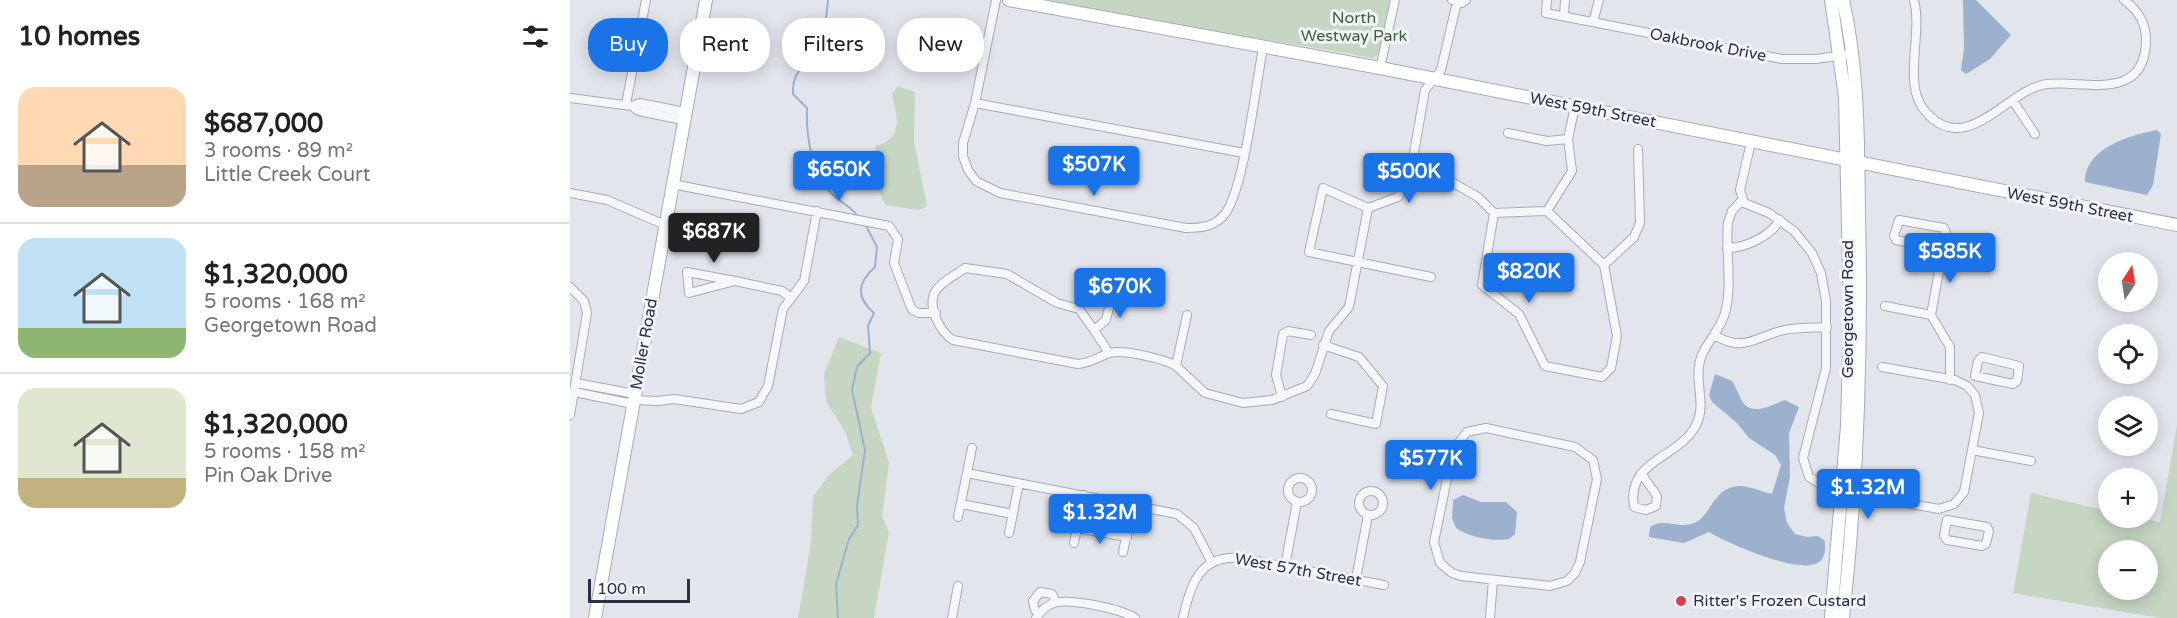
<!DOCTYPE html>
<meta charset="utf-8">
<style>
:root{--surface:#fff;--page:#f6f6f6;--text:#202124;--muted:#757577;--line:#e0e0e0;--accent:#1a73e8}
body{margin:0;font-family:"Varela Round",sans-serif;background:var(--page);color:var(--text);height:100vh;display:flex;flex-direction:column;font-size:22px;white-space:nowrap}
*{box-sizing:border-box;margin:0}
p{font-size:20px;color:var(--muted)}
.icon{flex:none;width:33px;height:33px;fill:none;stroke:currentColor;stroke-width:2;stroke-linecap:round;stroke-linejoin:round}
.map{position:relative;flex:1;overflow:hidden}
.details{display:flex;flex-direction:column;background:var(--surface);width:570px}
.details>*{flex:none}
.hud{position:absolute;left:18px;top:18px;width:570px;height:54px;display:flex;gap:12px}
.needle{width:39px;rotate:12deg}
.buttons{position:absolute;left:1528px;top:252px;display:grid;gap:12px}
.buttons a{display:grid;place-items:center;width:60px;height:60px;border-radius:50%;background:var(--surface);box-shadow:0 3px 15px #0003;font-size:30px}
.scale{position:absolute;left:18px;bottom:15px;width:102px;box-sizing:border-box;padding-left:6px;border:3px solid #293145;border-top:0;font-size:16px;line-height:21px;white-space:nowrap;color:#293145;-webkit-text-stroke:4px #f2f4f9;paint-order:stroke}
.price{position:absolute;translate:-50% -51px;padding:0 14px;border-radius:6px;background:var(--accent);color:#fff;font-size:20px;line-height:39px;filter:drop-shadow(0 2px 3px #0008)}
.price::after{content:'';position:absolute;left:50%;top:36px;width:18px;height:14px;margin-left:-9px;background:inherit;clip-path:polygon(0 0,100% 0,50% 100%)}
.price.current{background:#222;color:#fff}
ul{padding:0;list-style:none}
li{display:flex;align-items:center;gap:18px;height:150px;padding:0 18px}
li+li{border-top:2px solid var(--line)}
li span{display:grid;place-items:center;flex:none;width:168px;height:120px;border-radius:18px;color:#555}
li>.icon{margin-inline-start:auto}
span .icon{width:72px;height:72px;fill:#fffc;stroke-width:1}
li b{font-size:26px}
h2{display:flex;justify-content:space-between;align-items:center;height:72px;padding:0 18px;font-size:26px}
.pill{padding:0 21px;border-radius:24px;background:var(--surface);box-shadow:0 3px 15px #0003;font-size:21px;line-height:54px}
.pill.current{background:var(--accent);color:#fff}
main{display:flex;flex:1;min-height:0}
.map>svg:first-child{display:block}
.green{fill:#c6d6c3;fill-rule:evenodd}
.water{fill:#9bb1ce}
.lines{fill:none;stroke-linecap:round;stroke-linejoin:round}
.stream{stroke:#9bb1ce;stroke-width:2}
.street-casing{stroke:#a7abb7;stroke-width:10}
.secondary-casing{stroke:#a7abb7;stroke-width:14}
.street{stroke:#f5f7f9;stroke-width:8}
.secondary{stroke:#fff;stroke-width:12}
.poi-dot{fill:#d8404d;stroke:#f2f4f9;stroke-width:2}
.labels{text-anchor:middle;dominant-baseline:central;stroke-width:6;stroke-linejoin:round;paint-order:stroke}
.park-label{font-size:16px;fill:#3b6235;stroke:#f2f4f9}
.street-label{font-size:16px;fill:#293145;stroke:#f2f4f9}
.poi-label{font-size:16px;fill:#293145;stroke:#f2f4f9;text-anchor:start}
</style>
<main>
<section class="details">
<h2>10 homes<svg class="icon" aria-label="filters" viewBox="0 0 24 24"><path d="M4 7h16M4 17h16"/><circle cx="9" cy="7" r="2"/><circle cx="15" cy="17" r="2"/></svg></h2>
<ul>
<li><span style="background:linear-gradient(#ffd9b3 65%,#b9a48a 0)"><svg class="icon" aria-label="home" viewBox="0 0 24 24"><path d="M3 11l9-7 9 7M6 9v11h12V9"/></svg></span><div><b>$687,000</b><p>3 rooms · 89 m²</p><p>Little Creek Court</p></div></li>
<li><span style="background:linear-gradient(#bfe0f5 75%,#8fb573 0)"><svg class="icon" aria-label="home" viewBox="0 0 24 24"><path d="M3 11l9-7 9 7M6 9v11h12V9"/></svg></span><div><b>$1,320,000</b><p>5 rooms · 168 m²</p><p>Georgetown Road</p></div></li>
<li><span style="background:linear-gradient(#dfe7d0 75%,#c2b280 0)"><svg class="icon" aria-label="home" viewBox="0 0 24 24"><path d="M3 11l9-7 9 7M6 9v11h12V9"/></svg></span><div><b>$1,320,000</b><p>5 rooms · 158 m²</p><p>Pin Oak Drive</p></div></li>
</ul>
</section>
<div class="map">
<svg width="1607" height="618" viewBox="0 0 1607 618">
<rect width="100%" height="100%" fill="#e2e5ec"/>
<path class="green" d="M 479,0 L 821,0 L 808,55 L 802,58 C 695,37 585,27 479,0 Z
M 328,86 L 345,92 L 344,141 L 357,206 L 349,210 L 316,205 C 303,186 303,168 306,146 C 335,137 327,118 322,94 Z
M 269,337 L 311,353 L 301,407 L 319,463 L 312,516 L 319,532 L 304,618 L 228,618 L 241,543 L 243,497 L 259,475 L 283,455 L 275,432 L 256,401 L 254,374 Z
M 1607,425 L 1607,618 L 1590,618 L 1443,593 L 1461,493 L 1539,511 L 1539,518 L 1569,518 L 1590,522 ZM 1578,550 L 1578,590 L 1539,590 L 1539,550 Z"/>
<path class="water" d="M 1393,0 L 1406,0 L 1441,35 L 1420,59 L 1396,74 L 1391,70 L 1394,49 Z
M 1587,130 L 1591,134 L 1583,185 L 1577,195 L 1515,182 C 1515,148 1560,135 1587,130 Z
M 1145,374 L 1162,381 C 1166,388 1168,392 1171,399 C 1180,418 1201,405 1215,400 L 1229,407 L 1219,433 L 1220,477 L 1214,508 L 1217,523 L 1225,534 L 1237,537 L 1248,536 L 1255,541 C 1255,549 1256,557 1249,562 C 1231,576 1157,543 1139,532 L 1114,543 L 1079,537 L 1080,527 C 1094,518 1105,528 1121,524 C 1141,520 1141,487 1170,486 C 1180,486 1192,492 1202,494 L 1211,465 L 1205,455 L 1179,438 L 1167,423 L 1142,402 L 1139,395 Z
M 893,495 L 911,502 L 936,502 L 947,512 L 945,534 L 939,539 C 923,542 899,537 886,528 L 882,518 L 883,500 Z"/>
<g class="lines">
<path class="stream" d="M 258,0 C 257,17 254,34 245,50 C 234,68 222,71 223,94 L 237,108 C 236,136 241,170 261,193 C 268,201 279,205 286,214
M 268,618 L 266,584 L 279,539 L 288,525 L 287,506 L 295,450 L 282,390 L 287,367 L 300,353 L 298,326 L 304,313 C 285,297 288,282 305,267 L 307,247 L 295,224"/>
<defs>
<path id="street" d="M 426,0 L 405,103 L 393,143 L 393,156 L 398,170 L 406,181 L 430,193 L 616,228 C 630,228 644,227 654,215 C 674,192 686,83 693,48
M 882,0 L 892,3 L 896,0
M 977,0 L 976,13 L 1212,59 L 1245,59 L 1283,54
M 1344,0 C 1353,35 1332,85 1355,111 C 1395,158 1434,94 1472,85 C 1506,77 1573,106 1576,43 C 1577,25 1568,10 1554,0
M 994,16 L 995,0
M 1023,22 L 1029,0
M 810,68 L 825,0
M 0,98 L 62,106 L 70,103 L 115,112
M 1443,101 L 1465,134
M 405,103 L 674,153
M 56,104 L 76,0
M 62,106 L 68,111 L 113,120
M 938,133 L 977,141 L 998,139
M 1181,142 L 1170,190 L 1174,203 L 1199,213 L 1224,231 L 1242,253 L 1251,273 L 1256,301 L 1256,368 L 1233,458 L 1239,477 L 1258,489 L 1369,509 L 1384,504 L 1394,492 L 1409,413 L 1405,395 L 1397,386 L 1385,380 L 1312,367
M 848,163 L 844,153 L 855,90 L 871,70 L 887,2
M 848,163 L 908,197 L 924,213 L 977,211
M 102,184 L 319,226 L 328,239 L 324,263 L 342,310 L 349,313 L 366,313
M 0,193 L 37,200 L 95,225
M 798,208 L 753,188 L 739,252 L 861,277
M 798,208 L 828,197 L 848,163
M 977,211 L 1002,171 L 998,139 L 1005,106
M 924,213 L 912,285 L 949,314 L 975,366 L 1032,377 L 1041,368 L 1047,336 L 1034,265 L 977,211
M 1329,220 L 1374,228 L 1376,233 L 1373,249 L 1326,240 L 1324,236 Z
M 1157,248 C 1176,248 1200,236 1210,220
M 1034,265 L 1064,237 L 1070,223 L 1068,149
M 165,281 L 117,272 L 119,293 L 165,281 L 212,291 L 221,298
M 0,287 L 14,301 L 17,313 L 0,415
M 1315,306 L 1361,315 L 1380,347 L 1380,380
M 1361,315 L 1373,249
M 524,330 L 509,309 L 487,303 L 437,274 L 395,268 C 386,275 374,280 367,289 C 355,304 370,332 383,340 L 508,364 C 521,363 528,357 540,353 C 552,349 595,359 606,366 L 617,315
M 1144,335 C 1173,352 1182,339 1210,331 C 1225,327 1242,328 1257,327
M 753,345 L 789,357 L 813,386 L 806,424 L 761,414
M 539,353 L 524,330 L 536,320 L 545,284
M 1412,357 L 1449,366 L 1447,381 L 1443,384 L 1405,376 L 1408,361 Z
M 606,366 L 635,393 L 673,403 L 702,400 L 737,386 L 745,374 L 759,331 L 779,307 L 798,208
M 6,383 L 65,394
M 4,392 L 63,404
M 712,397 L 706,375 L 713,334 L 718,331 L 741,335
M 64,400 L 88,401 L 104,399 L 171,409 L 189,402 L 198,386 L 213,309 L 234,281 L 247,211
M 916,428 L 1005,447 L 1023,460 L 1027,479 L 1010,562 L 1005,573 L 997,581 L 980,586 L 891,576 L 882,573 L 870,563 L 864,542 L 883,450 L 897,432 Z
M 1402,450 L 1461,461
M 397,473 L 607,514 L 624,528 L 642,563
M 1071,473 L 1087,496 L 1086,506 L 1076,510 L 1064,507 C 1056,459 1109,459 1126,425 C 1136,406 1126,386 1129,366 C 1131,347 1150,332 1155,313 C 1163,285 1155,251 1158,222 L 1162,211 L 1172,200
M718 490a12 12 0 1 1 24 0a12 12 0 1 1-24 0Z
M789 503a12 12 0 1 1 24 0a12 12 0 1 1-24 0Z
M 391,504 L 443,514
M 388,517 L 402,448
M 1377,520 L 1417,527 L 1419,531 L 1416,544 L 1412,546 L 1377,540 L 1374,536 Z
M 507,528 L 557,537
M 439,533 L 449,483
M 504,543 L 514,495
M 553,552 L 563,504
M 715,566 L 727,502
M 786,579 L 798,515
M 469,613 L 465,610 L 463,601 L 470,592 L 482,594 L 486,602
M 382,618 L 388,586
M 466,618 C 471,611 476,605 484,603 C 500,598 551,609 565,618
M 613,618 C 620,586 629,555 669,558 L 814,585
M 920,618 L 923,580"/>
<path id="secondary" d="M 439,0 L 810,68 L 1607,225
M 25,618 L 136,0
M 1261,618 L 1277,426 L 1280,314 L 1275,97 L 1261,0
M 1273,618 C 1288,483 1292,349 1289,213 C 1288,141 1289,71 1273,0"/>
</defs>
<use href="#street" class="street-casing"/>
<use href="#secondary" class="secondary-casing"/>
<use href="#street" class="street"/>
<use href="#secondary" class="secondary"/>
</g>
<circle class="poi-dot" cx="1111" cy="601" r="6"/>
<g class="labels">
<g class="park-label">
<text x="784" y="18">North<tspan x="784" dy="18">Westway Park</tspan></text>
</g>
<g class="street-label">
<text transform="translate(1138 45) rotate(11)">Oakbrook Drive</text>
<text transform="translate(1023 110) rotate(11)">West 59th Street</text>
<text transform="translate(1500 205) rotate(11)">West 59th Street</text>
<text transform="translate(1278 309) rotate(-90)">Georgetown Road</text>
<text transform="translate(74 344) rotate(-80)">Moller Road</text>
<text transform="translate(728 570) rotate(10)">West 57th Street</text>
</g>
<g class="poi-label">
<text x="1123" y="601">Ritter's Frozen Custard</text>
</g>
</g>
</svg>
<div class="buttons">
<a><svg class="needle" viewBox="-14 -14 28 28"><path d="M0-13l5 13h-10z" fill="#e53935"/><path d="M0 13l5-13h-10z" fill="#757577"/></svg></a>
<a><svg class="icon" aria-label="locate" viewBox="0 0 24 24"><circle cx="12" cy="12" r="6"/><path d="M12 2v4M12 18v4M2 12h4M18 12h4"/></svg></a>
<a><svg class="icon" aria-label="layers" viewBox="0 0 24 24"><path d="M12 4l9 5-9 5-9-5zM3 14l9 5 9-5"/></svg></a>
<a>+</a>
<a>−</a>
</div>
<div class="scale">100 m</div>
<b class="price" style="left:524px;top:197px">$507K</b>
<b class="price" style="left:269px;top:202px">$650K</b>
<b class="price" style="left:839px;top:204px">$500K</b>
<b class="price current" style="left:144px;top:264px">$687K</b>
<b class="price" style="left:1380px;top:284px">$585K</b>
<b class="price" style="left:959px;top:304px">$820K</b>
<b class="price" style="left:550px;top:319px">$670K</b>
<b class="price" style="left:861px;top:491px">$577K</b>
<b class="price" style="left:1298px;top:520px">$1.32M</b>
<b class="price" style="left:530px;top:545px">$1.32M</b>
<div class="hud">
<a class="pill current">Buy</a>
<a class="pill">Rent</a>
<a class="pill">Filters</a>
<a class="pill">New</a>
</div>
</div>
</main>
